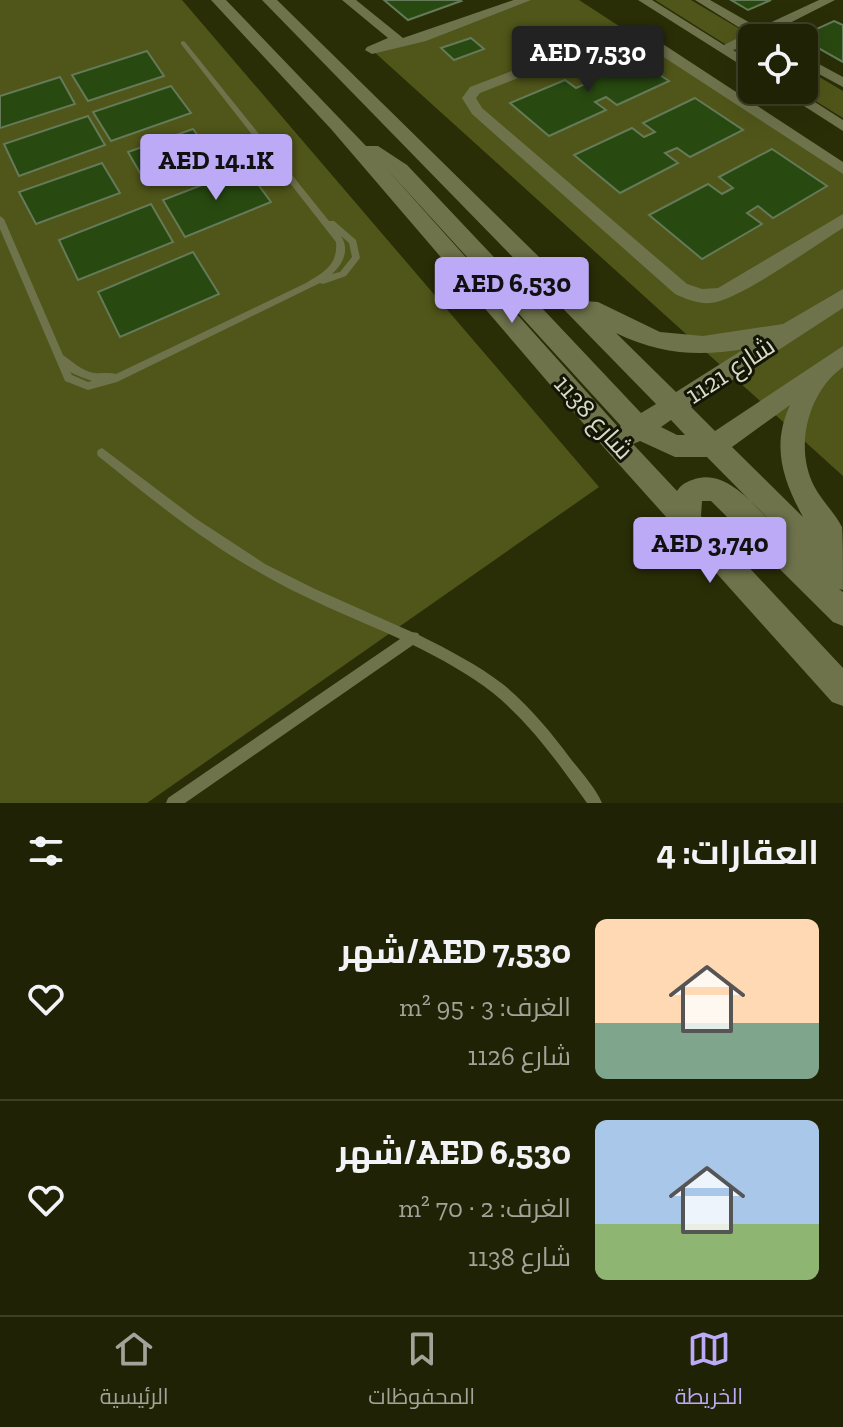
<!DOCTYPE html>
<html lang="ar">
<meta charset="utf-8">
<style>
:root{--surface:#202205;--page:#2d2f13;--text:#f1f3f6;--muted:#a2a49a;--line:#3d3f27;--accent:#bcaaf6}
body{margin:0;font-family:"Zilla Slab",Cairo,serif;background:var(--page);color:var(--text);direction:rtl;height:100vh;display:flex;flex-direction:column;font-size:30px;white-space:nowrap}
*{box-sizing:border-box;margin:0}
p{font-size:26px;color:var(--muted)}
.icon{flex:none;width:44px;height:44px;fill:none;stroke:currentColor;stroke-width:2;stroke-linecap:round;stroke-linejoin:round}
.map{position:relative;height:803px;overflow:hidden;direction:ltr}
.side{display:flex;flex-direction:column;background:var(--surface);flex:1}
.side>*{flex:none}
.fabs{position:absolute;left:738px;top:24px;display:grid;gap:16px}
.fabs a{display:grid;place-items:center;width:80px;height:80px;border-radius:12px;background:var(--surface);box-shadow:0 8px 32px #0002,0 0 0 2px var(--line);font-size:40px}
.price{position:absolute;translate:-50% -68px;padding:0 18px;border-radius:8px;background:var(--accent);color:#111;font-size:26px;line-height:52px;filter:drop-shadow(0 2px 4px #0008)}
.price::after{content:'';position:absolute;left:50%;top:48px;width:24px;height:18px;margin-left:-12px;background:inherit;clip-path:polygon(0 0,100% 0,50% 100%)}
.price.active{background:#222;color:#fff}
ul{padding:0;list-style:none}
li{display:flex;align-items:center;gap:24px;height:200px;padding:0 24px}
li+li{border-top:2px solid var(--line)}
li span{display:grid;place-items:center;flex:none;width:224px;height:160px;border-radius:12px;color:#555}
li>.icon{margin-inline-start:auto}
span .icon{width:96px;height:96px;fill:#fffc;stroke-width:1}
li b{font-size:34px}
h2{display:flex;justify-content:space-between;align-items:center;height:96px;padding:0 24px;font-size:34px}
.tabs{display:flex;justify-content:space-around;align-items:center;height:112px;border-top:2px solid var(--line);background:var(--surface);font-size:22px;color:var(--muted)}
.tabs a{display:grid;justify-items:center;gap:4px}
.tabs .active{color:var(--accent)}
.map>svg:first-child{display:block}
.green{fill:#505619}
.building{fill:#284910;stroke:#647a58;stroke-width:2}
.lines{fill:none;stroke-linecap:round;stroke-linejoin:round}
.service{fill:#6e734c;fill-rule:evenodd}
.minor{fill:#6e734c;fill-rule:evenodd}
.tertiary{fill:#6e734c;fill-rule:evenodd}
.labels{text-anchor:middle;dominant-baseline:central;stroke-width:6;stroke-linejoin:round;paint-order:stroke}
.street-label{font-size:26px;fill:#d8dbc6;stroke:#131506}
</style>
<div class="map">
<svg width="843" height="803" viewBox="0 0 843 803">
<rect width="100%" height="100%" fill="#2a2e07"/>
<path class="green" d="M 0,0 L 182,0 L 599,487 L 147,803 L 0,803 Z
M 514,0 L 579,0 L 843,172 L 843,476 L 372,50 Z
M 655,0 L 691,0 L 755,38 L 752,38 L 752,61 Z
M 804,68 L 843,91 L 843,118 L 798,90 L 804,90 Z"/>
<path class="building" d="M 384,0 L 459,0 L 461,1 L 408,20 Z
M 731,0 L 771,0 L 748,10 Z
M 834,21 L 843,25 L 843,62 L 799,37 Z
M 471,38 L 484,49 L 454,60 L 441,48 Z
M 147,51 L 164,76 L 88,101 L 72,75 Z
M 627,53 L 669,81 L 617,105 L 606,97 L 595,102 L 606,110 L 549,136 L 510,103 L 565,80 L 576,88 L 587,83 L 576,75 Z
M 60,77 L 75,104 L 0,128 L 0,96 Z
M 171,86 L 191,113 L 111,141 L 93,112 Z
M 695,98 L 743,130 L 690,157 L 677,148 L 665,153 L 678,163 L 620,193 L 574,155 L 632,128 L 644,137 L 655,132 L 643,123 Z
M 88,116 L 105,145 L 19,176 L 4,144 Z
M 193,129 L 215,159 L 147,185 L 128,152 Z
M 772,149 L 827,186 L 773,218 L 758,206 L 747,213 L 762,224 L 702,259 L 649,215 L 708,184 L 722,194 L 733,188 L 719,177 Z
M 102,163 L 120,193 L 36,224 L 19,192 Z
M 246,168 L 271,202 L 185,237 L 163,200 Z
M 151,204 L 173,242 L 78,280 L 59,240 Z
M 193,252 L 219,294 L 120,337 L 98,292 Z"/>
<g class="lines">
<path class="service" d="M 183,41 L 185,42 L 329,221 L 334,221 L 356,240 L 360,258 L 346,276 L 323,284 L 320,283 L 117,382 L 88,390 L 65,381 L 0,229 L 0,216 L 4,219 L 63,355 C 73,362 82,371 94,373 C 102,374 109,372 116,374 L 306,283 C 324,272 338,265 336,242 L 181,44 L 181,42 ZM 341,236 L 349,243 L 352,257 L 340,272 L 332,274 C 343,264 350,250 341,236 ZM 70,372 L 81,377 L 92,381 L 88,382 L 72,375 Z
M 102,448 L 195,518 L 265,564 L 315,589 L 412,632 L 418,633 L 419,635 C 449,650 478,665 504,685 C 529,706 551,732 570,758 C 581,772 595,787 602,803 L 587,803 C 559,764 531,724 493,693 C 469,674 441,659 413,645 L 185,803 L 166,803 L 168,798 L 400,639 C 352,617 302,598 257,571 C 200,539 149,497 98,456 L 97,453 L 98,450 Z"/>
<path class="minor" d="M 342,0 L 356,0 L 403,38 L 514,0 L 531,0 L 426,41 L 372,54 L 365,50 L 367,47 L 388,38 Z
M 638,0 L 652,0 L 724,45 L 748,33 L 695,0 L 710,0 L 759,28 L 819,0 L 835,0 L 768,34 L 772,38 L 752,38 L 752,41 L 733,50 L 752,62 L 752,72 Z
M 625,28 L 646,33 L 843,162 L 843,174 L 636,39 L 625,36 L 480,93 L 476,98 L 482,108 L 687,284 L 702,289 L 718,288 L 843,214 L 843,228 C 815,245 740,300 711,303 C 698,304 686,299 675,294 L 472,114 L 462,98 L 470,87 Z
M 804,56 L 843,77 L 843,87 L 804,66 Z
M 779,90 L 796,90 L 843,120 L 843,131 Z"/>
<path class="tertiary" d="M 211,0 L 226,0 L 366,146 L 378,146 L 407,165 L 641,413 L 656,404 L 262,0 L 277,0 L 584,301 L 598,302 L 660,332 L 703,336 L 783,324 L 843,289 L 843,308 L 691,407 L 715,431 L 843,346 L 843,367 C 808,392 794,447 814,486 C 821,500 835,513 842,527 C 843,539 843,575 843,590 L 839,589 L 843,592 L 843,626 L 833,622 L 711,501 L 702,501 L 701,516 L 843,668 L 843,706 L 832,702 L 607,451 L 331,129 ZM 385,167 L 621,426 L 619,428 ZM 616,333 C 659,354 698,357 744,349 L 676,392 ZM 790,405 C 771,446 783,480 803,517 L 732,447 ZM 671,420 L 685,435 L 677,435 L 661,427 ZM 640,441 L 675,457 L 707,457 L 784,535 C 760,513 728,465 692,480 C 684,483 681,485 677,491 L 633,444 Z"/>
</g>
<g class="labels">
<g class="street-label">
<text transform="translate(730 370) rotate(-33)">شارع 1121</text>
<text transform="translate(594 417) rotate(48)">شارع 1138</text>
</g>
</g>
</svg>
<div class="fabs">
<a><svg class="icon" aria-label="locate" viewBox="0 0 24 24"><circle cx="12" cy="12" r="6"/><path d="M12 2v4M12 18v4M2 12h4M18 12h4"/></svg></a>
</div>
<b class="price active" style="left:588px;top:94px">AED 7,530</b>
<b class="price" style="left:216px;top:202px">AED 14.1K</b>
<b class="price" style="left:512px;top:325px">AED 6,530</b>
<b class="price" style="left:710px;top:585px">AED 3,740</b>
</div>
<section class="side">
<h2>العقارات: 4<svg class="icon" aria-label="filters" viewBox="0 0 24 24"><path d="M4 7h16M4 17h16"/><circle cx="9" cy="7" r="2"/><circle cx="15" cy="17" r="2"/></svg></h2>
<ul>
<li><span style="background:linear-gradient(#ffd9b3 65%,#7fa58c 0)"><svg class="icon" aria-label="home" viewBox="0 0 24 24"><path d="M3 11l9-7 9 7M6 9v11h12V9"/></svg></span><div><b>AED 7,530/شهر</b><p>الغرف: 3 · 95 m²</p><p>شارع 1126</p></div><svg class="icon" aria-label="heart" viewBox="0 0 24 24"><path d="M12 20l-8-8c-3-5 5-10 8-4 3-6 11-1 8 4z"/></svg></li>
<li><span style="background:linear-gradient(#a9c7e8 65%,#8fb573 0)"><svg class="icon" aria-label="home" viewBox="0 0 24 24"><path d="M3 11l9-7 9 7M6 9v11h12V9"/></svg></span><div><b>AED 6,530/شهر</b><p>الغرف: 2 · 70 m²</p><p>شارع 1138</p></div><svg class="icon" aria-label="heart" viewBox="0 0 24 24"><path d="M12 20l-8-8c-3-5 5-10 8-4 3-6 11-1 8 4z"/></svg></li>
</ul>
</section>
<nav class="tabs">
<a class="active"><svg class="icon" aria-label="map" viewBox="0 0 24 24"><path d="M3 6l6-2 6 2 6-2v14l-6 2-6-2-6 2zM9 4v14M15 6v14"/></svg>الخريطة</a>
<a><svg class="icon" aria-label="saved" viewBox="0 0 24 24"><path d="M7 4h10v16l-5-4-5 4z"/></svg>المحفوظات</a>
<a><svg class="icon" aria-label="home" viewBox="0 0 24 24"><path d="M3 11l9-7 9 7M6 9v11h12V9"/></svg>الرئيسية</a>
</nav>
